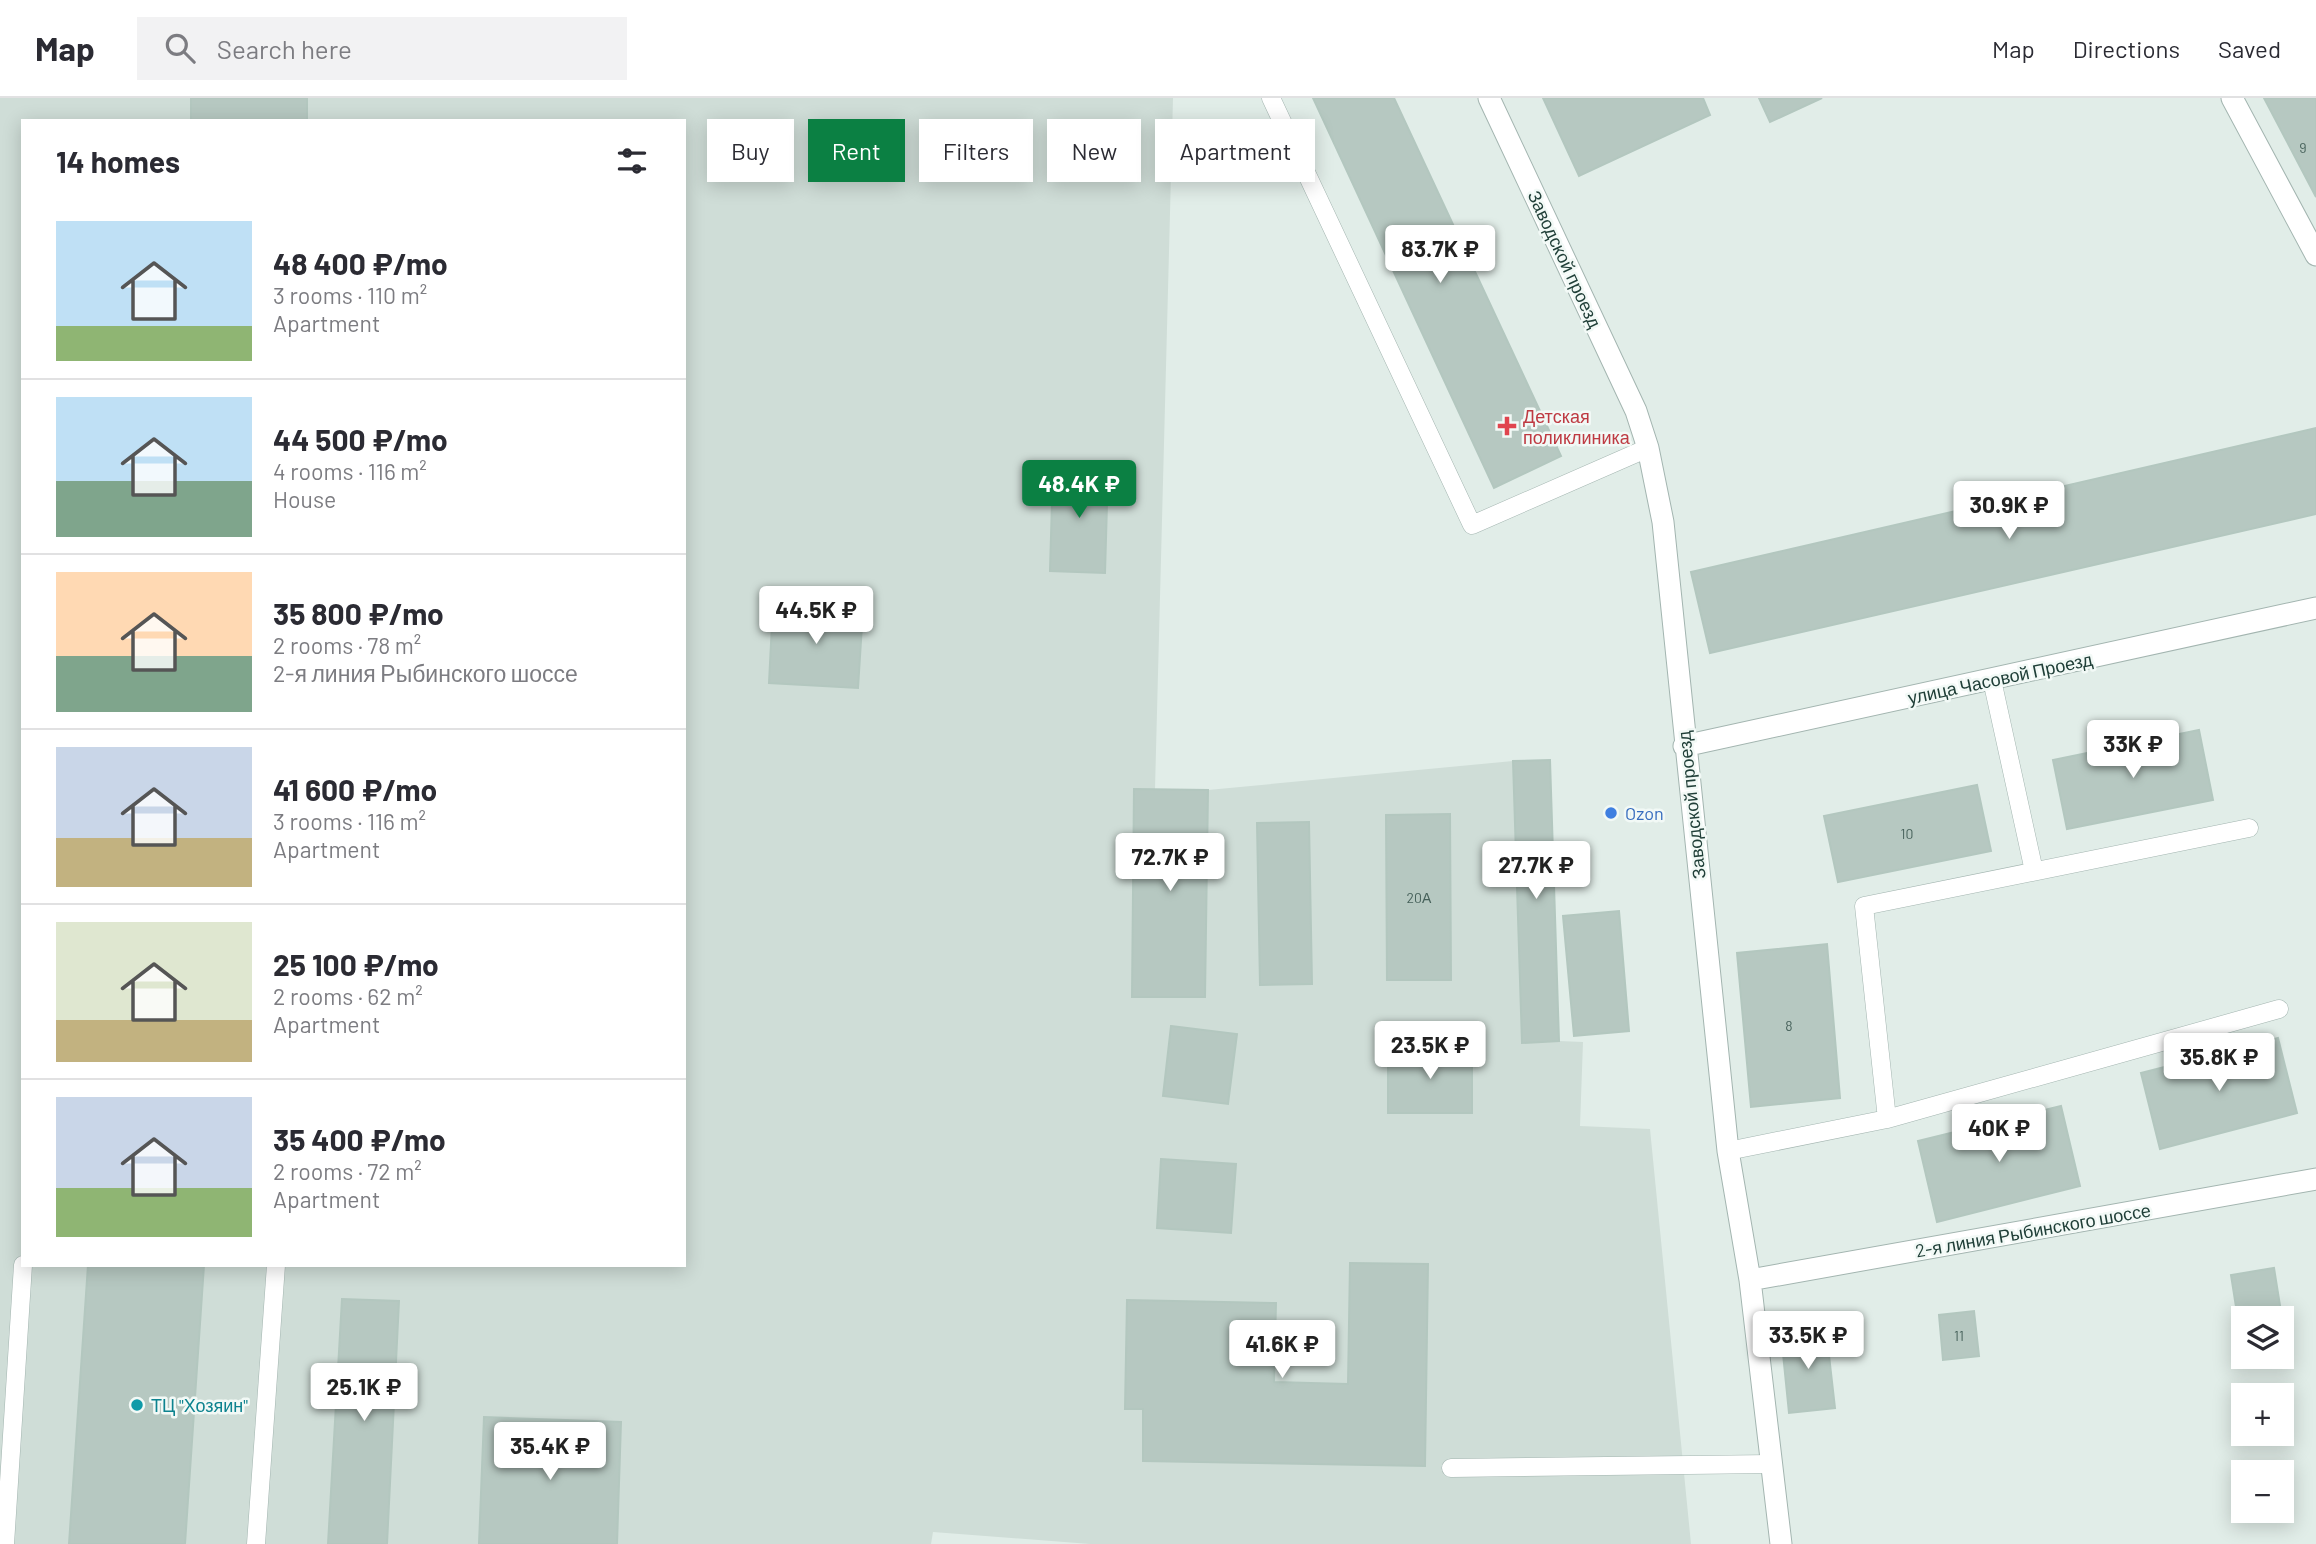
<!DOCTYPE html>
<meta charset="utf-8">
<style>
:root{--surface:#fff;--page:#f2f2f3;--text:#2b2b33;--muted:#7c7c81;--line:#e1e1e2;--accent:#0b8043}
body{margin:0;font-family:Barlow,sans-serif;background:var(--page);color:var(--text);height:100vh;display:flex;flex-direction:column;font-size:26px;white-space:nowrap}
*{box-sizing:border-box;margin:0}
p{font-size:23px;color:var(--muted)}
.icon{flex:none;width:38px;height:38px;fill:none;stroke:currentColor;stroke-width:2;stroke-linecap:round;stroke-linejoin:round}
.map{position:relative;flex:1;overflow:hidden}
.panel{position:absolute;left:21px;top:21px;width:665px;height:1148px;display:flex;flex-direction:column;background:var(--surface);border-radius:0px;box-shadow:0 4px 18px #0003}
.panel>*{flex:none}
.banner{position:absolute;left:707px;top:21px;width:665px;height:63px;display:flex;gap:14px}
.fabs{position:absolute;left:2231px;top:1208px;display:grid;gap:14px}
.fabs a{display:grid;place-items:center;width:63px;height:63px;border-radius:0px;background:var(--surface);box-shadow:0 4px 18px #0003;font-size:35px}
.price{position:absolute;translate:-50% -60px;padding:0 16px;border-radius:7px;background:#fff;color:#222;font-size:23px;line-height:46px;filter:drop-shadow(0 2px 4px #0008)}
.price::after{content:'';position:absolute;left:50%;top:42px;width:21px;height:16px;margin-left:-10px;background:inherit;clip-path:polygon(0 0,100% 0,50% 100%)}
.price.active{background:var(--accent);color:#fff}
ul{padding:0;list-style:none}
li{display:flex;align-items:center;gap:21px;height:175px;padding:0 35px}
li+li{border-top:2px solid var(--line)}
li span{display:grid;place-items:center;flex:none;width:196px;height:140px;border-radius:0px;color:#555}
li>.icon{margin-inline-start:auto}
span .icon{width:84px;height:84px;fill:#fffc;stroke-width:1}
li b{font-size:30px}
h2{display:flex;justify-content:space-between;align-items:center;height:84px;padding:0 35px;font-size:30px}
.chip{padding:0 24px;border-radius:0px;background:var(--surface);box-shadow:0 4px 18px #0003;font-size:24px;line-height:63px}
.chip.active{background:var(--accent);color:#fff}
header{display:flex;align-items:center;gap:42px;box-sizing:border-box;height:98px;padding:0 35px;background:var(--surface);border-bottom:2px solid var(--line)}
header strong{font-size:33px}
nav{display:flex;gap:38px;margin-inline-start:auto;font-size:24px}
.search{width:490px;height:63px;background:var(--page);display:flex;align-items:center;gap:18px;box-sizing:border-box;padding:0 24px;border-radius:0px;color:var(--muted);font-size:26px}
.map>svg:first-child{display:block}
.built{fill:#cfddd7;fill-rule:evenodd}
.building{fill:#b6c8c1;stroke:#b3c7bf;stroke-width:2}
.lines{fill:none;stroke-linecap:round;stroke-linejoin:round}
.lane-casing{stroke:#a3b5b0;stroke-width:19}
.street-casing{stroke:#a3b5b0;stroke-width:23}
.lane{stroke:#fff;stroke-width:18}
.street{stroke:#fff;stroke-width:21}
.health-dot{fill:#e0444e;stroke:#f2f9f6;stroke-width:2.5}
.shop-dot{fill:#3f7fe0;stroke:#f2f9f6;stroke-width:2.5}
.culture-dot{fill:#0f9aa8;stroke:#f2f9f6;stroke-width:2.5}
.labels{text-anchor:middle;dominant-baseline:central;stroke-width:5;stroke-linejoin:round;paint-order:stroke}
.number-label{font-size:14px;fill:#46615a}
.street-label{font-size:18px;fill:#203f38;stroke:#f2f9f6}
.health-label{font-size:18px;fill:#be3a42;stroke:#f2f9f6;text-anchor:start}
.shop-label{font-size:18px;fill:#366cbe;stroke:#f2f9f6;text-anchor:start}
.culture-label{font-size:18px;fill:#0d838f;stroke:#f2f9f6;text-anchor:start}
</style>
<header>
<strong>Map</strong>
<div class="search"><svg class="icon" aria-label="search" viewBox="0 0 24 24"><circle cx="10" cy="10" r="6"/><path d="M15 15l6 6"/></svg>Search here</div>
<nav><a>Map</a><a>Directions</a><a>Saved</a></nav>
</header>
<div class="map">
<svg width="2316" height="1446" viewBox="0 0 2316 1446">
<rect width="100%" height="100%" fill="#e1ede8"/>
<path class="built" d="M 0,0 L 1173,0 L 1155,691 L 1208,692 L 1513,663 L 1559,943 L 1583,944 L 1580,1028 L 1650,1031 L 1691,1446 L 1090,1446 L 933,1434 L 931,1446 L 0,1446 ZM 23,23 L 684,23 L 684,1167 L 23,1167 Z"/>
<path class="building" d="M 191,0 L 307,0 L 307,23 L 191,23 Z
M 1313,0 L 1394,0 L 1561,358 L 1494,390 Z
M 1543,0 L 1703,0 L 1710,17 L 1579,78 Z
M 1759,0 L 1822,0 L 1770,24 Z
M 2264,0 L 2316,0 L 2316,99 Z
M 2316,330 L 2316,416 L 1710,555 L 1691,474 Z
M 1053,369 L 1108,371 L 1105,475 L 1050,473 Z
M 773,506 L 863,511 L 858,590 L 769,585 Z
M 2199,632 L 2213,702 L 2067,731 L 2053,662 Z
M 1550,662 L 1559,943 L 1522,945 L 1513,663 Z
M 1977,687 L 1991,753 L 1838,784 L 1824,718 Z
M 1134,691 L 1208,692 L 1205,899 L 1132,899 Z
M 1450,716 L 1451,882 L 1387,882 L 1386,717 Z
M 1309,724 L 1312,886 L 1260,887 L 1257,725 Z
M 1619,813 L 1629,933 L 1574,938 L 1563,818 Z
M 1827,846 L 1840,1000 L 1751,1009 L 1737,855 Z
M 1171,928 L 1237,936 L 1228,1006 L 1163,998 Z
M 2278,940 L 2297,1015 L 2160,1051 L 2141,975 Z
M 1388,951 L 1472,951 L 1472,1015 L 1388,1015 Z
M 2061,1008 L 2080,1088 L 1937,1124 L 1918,1043 Z
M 1161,1061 L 1236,1066 L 1231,1135 L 1157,1130 Z
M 1350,1165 L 1428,1166 L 1425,1368 L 1143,1363 L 1143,1311 L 1125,1311 L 1127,1202 L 1276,1205 L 1274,1284 L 1348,1286 Z
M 88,1167 L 204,1167 L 185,1446 L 69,1446 Z
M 2274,1170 L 2282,1220 L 2244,1220 L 2243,1253 L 2231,1177 Z
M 342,1201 L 399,1203 L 387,1446 L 328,1446 Z
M 1974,1213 L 1979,1258 L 1943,1262 L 1939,1217 Z
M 1826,1231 L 1835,1310 L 1789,1315 L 1781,1236 Z
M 484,1319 L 621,1324 L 617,1446 L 479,1446 Z"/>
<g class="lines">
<defs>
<path id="lane" d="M 1271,0 L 1472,427 L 1648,350
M 1992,582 L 2034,773
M 1887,1021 L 2279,911
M 1728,1053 L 1887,1021 L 1864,808 L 2249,730
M 1451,1370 L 1771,1366
M 5,1446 L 23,1167
M 256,1446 L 276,1167"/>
<path id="street" d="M 1489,0 L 1636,313 L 1648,350 L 1663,424 L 1728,1053 L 1750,1182 L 1781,1446
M 2232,0 L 2316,157
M 1684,648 L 2316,510
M 1750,1182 L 2316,1081"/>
</defs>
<use href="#lane" class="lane-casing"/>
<use href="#street" class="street-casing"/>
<use href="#lane" class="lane"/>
<use href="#street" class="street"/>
</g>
<path class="health-dot" d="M1503.5 317.5h7v7h7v7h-7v7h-7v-7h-7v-7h7z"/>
<circle class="shop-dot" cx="1611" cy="715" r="7"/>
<circle class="culture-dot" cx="137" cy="1307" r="7"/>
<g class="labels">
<g class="number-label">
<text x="2303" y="49">9</text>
<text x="1907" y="735">10</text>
<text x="1419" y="799">20А</text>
<text x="1789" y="927">8</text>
<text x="1959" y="1237">11</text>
</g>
<g class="street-label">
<text transform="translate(1565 161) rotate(65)">Заводской проезд</text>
<text transform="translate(2000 580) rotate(-12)">улица Часовой Проезд</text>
<text transform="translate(1691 707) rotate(-96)">Заводской проезд</text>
<text transform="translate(2033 1132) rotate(-10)">2-я линия Рыбинского шоссе</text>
</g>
<g class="health-label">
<text x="1523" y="318">Детская<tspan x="1523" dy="21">поликлиника</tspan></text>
</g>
<g class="shop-label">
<text x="1625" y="715">Ozon</text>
</g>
<g class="culture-label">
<text x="151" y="1307">ТЦ "Хозяин"</text>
</g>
</g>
</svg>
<div class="fabs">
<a><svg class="icon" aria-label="layers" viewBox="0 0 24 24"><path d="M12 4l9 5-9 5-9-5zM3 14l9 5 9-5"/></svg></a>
<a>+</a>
<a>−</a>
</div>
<b class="price" style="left:1440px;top:187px">83.7K ₽</b>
<b class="price active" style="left:1079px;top:422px">48.4K ₽</b>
<b class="price" style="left:2009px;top:443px">30.9K ₽</b>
<b class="price" style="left:816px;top:548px">44.5K ₽</b>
<b class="price" style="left:2133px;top:682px">33K ₽</b>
<b class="price" style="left:1170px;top:795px">72.7K ₽</b>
<b class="price" style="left:1536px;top:803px">27.7K ₽</b>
<b class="price" style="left:1430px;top:983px">23.5K ₽</b>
<b class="price" style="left:2219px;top:995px">35.8K ₽</b>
<b class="price" style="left:1999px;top:1066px">40K ₽</b>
<b class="price" style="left:1808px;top:1273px">33.5K ₽</b>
<b class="price" style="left:1282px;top:1282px">41.6K ₽</b>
<b class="price" style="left:364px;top:1325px">25.1K ₽</b>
<b class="price" style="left:550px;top:1384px">35.4K ₽</b>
<div class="banner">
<a class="chip">Buy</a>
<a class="chip active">Rent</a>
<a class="chip">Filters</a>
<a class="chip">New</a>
<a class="chip">Apartment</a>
</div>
<section class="panel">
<h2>14 homes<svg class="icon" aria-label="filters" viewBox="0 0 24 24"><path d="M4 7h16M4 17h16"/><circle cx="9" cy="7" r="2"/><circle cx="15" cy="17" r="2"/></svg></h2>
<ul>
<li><span style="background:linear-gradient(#bfe0f5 75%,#8fb573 0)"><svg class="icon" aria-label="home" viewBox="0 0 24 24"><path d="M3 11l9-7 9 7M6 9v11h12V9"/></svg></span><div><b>48 400 ₽/mo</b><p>3 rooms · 110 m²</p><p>Apartment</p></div></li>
<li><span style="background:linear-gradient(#bfe0f5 60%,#7fa58c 0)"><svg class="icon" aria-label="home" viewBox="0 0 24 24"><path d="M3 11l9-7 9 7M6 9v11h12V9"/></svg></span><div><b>44 500 ₽/mo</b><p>4 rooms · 116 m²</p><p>House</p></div></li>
<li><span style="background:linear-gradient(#ffd9b3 60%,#7fa58c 0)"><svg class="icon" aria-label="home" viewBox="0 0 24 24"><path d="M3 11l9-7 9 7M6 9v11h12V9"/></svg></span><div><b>35 800 ₽/mo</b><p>2 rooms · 78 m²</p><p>2-я линия Рыбинского шоссе</p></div></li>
<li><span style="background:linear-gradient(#c9d6e8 65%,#c2b280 0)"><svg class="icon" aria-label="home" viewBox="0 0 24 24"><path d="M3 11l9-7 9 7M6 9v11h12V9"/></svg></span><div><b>41 600 ₽/mo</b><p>3 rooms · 116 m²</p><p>Apartment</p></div></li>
<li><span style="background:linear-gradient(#dfe7d0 70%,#c2b280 0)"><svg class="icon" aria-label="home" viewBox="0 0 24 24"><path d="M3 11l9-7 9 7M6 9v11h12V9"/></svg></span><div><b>25 100 ₽/mo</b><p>2 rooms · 62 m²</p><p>Apartment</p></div></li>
<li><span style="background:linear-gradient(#c9d6e8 65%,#8fb573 0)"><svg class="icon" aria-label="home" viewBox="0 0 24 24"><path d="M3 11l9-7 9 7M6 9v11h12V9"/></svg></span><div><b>35 400 ₽/mo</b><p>2 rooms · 72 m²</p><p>Apartment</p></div></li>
</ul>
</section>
</div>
